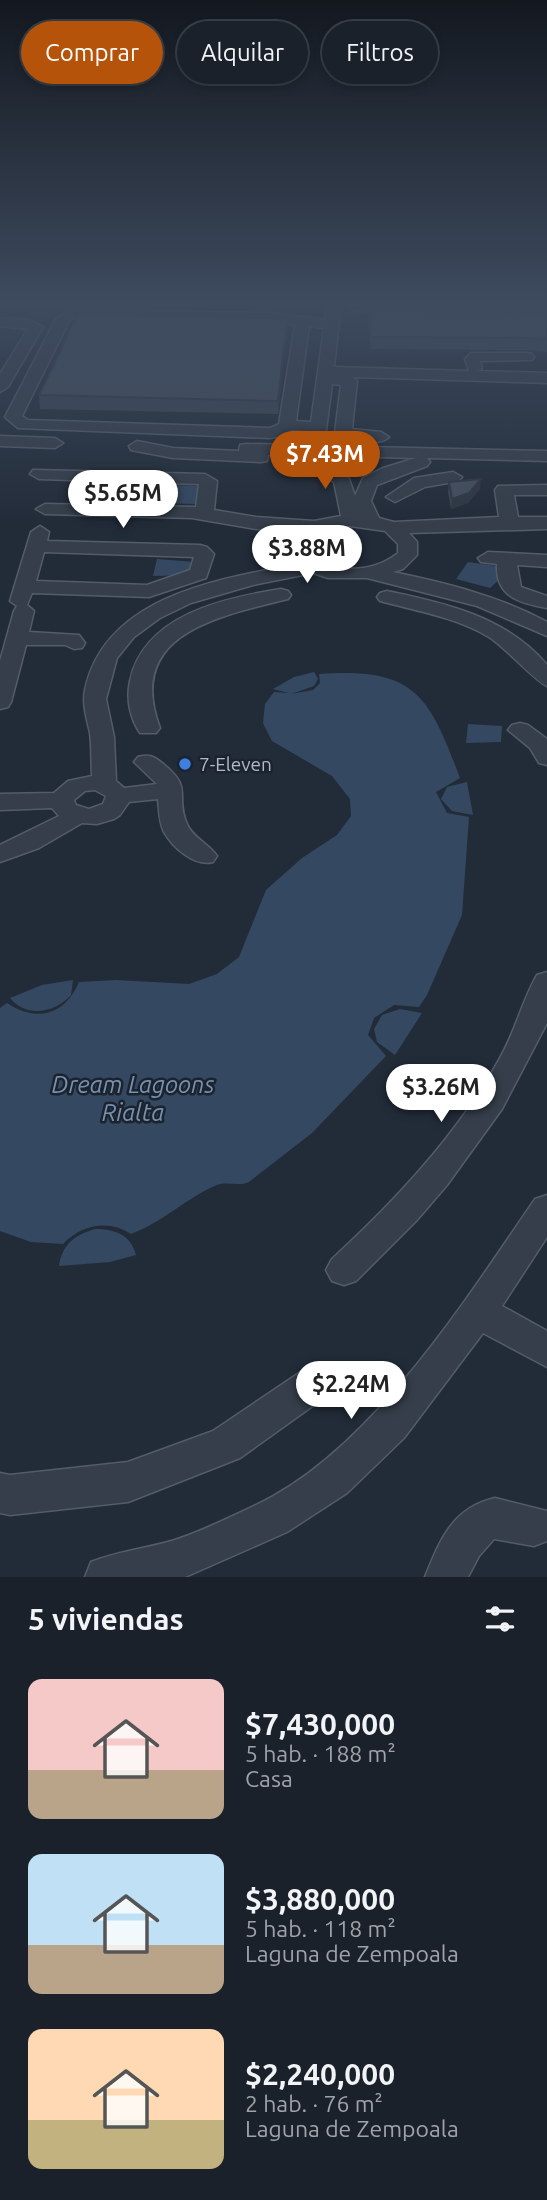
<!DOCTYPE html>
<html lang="es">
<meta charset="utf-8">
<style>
:root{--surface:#1a212b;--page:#232933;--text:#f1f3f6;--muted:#9fa3a9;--line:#383e47;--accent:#b45309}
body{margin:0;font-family:Ubuntu,sans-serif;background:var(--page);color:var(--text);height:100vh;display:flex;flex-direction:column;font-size:26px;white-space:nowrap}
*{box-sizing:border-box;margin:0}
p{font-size:23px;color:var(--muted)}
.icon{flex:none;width:38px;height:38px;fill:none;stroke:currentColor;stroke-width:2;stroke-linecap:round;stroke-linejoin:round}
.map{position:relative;height:1577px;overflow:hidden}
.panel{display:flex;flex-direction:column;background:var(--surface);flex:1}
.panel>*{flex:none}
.top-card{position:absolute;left:21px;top:21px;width:506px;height:63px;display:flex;gap:14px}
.price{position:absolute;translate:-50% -60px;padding:0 16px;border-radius:24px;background:#fff;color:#222;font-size:23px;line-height:46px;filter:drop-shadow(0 2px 4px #0008)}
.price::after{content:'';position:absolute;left:50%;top:42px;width:21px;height:16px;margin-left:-10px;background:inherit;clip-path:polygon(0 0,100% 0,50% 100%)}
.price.selected{background:var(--accent);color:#fff}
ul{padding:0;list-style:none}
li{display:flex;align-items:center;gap:21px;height:175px;padding:0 28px}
li span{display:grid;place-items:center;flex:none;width:196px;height:140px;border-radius:14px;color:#555}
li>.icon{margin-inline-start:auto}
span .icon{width:84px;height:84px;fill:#fffc;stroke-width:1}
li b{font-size:30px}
h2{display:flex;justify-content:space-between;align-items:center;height:84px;padding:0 28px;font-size:30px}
.tag{padding:0 24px;border-radius:32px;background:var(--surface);box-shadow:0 4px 10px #0003,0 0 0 2px var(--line);font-size:24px;line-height:63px}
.tag.selected{background:var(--accent);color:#fff}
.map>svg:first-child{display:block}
.water{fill:#354861}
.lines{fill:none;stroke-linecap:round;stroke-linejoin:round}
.minor-casing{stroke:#535c68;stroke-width:3}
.minor{fill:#353e4a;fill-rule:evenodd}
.wall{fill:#3a4451}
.shaded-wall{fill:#2f3742}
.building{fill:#434f5e;stroke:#2f3742;stroke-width:2}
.shop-dot{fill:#3f7fe0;stroke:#1b232e;stroke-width:2.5}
.labels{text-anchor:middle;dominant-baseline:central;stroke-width:5;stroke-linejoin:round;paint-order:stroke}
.poi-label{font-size:19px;fill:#b0b9c6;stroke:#1b232e;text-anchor:start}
.near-water-label{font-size:24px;font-style:italic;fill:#7890ae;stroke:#1b232e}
</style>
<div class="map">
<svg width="547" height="1577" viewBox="0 0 547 1577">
<rect width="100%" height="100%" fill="#222c39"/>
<path class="water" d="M 164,485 L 200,486 L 196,504 L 161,503 Z
M 157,559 L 195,562 L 185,575 L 153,576 Z
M 468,562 L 497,566 L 502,577 L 490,588 L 456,579 Z
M 314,672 L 318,679 L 314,686 L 291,694 L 313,690 L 320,683 L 319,674 C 415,667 429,695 460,778 L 436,792 L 447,813 L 469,817 L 462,915 L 427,995 L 419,1007 L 394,1005 L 374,1018 L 368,1035 L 386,1056 L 312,1133 L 249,1182 C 238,1187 227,1181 217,1185 C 186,1198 163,1222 131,1234 C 108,1219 81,1225 63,1244 L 31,1242 L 0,1231 L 0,1008 L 7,1003 C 37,1023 65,1015 79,982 L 116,980 L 189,984 L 217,974 L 239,957 L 266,890 L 302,858 L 337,835 L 351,816 L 350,799 L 332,776 L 272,741 L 263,723 L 265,704 L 274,692 L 289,693 L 273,689 L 294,677 Z
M 468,724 L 502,726 L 501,742 L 466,743 Z
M 467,782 L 473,815 L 452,811 L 441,799 L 447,787 Z
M 73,980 L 71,995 C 55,1013 26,1018 10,998 L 42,985 Z
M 400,1009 L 422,1013 L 395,1055 L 377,1042 L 374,1029 L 382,1015 Z
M 95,1229 C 115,1229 131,1235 136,1255 L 110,1262 L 59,1266 C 62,1244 75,1235 95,1229 Z"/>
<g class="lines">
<defs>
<path id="minor" d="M 327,303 L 341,303 L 334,367 L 469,371 L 465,359 L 471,353 L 527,353 L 532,354 L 534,357 L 532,360 L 480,361 L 482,368 L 478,371 L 547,373 L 547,383 L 352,377 L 357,381 L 352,429 L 381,432 L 389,437 C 379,447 345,442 335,432 L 341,385 L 332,384 L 324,446 L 547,451 L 547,461 L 427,458 L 430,462 L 427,466 L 377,485 L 371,501 L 379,518 L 394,522 L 499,517 L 495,490 L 498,486 L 547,485 L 547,495 L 514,495 L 518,517 L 547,517 L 547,529 L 409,533 L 417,542 L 417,555 L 403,569 L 393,572 C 446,583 499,596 547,622 L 547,636 L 477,606 L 367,578 L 328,578 L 313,573 L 253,585 L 191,603 L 160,618 L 134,637 L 117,658 L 106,699 L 114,737 L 116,781 L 124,788 L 157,784 L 134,762 L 138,757 C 148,754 154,756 162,763 C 195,789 174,794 187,824 C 192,837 209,844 217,856 L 213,862 C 195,867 173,848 164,832 C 159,822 159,810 158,799 L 129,802 L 120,815 L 114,819 L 97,824 L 82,823 L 39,848 L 0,862 L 0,845 L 59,816 L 52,808 L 0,810 L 0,794 L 54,793 L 68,781 L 92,776 C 91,761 92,747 90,733 C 87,719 82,704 85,690 C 105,596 219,579 298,564 C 287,552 283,545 295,531 L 256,529 L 192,518 L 45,514 L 36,509 L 45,504 L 196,507 L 199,484 L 39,479 L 30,474 L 33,470 L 205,474 L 217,481 L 214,510 L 256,517 L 314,521 L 341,516 L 334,482 C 321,474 300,469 290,459 L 294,455 L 268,455 L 267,461 L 261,462 L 173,458 L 131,450 L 129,446 L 137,441 L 173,448 L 239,451 L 240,445 L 246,444 L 310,445 L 310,431 L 291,430 L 287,435 L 270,438 L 18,428 L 5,417 L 56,319 L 70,310 L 270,313 L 325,320 ZM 73,318 L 270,321 L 295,325 L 279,424 L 270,428 L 28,420 L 22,416 L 69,321 ZM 309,326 L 324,328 L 311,422 L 296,421 ZM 305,455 L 416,458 L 383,468 L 363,478 L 355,496 L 348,476 L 329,464 ZM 350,526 L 385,531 L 398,544 L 398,553 C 373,574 328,575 306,550 L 307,541 C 320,530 334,527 350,526 ZM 95,790 L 106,796 L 103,804 L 89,809 L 76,805 L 74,800 L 85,791 Z
M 357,304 L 547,306 L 547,314 L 352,311 L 350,308 Z
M 0,318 L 29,320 L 43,327 L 8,387 L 0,392 L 0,374 L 28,329 L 0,326 Z
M 0,436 L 55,438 L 63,443 L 55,448 L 0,446 Z
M 453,472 L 462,477 L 459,481 L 425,487 L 395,502 L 386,497 L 414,478 Z
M 40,526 L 49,532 L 47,541 L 200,545 L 207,547 L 214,554 L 206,578 L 149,597 L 32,593 L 27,605 L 34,611 L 29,632 L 79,635 L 85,643 L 82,648 L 74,649 L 65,645 L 26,645 L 11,702 L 8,707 L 0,709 L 0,661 L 14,611 L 17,606 L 10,601 L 31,532 ZM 44,552 L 194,557 L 190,570 L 147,585 L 36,581 Z
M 488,552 L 547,555 L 547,567 L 517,565 L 521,587 L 547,596 L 547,608 C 520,603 495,597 497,564 L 481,562 L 478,558 Z
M 281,589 L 288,591 L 291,595 L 288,599 C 220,616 124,633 160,728 L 156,733 L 140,733 C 130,718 126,699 130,681 C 144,615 224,598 281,589 Z
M 387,591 C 445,603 507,617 547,665 L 547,686 C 537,683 505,647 489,637 C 455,617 417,611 380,601 L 377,597 L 380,593 Z
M 520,723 L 528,725 L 547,739 L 547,765 L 539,763 L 530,748 L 508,730 L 512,725 Z
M 547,972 L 547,1023 L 502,1109 L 447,1185 L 417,1220 L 356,1281 L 344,1285 L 332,1281 L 326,1270 L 332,1259 C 396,1200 457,1135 500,1058 C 515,1032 522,1001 537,975 Z
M 547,1195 L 547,1237 L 502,1306 L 547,1331 L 547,1367 L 483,1333 L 404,1438 L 347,1493 L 287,1532 L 185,1577 L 85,1577 L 91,1562 C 116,1552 142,1549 168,1542 C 197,1534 228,1518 256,1505 C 370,1452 465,1301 535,1199 Z
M 315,1366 L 328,1371 L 334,1383 L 328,1395 L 240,1458 L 128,1502 L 10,1515 L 0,1513 L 0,1473 L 10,1475 L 128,1462 L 213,1431 L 302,1371 Z
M 495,1498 L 547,1511 L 547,1541 L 534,1546 L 494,1539 L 479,1556 L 468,1577 L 425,1577 C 440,1540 452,1508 495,1498 Z"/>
</defs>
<use href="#minor" class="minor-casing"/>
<use href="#minor" class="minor"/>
</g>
<path class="wall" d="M 369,310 L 547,313 L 547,352 L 527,350 L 371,349 L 368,322 Z
M 287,318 L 287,330 L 278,414 L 40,409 L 39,395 Z
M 449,482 L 480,489 L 468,503 L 451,509 L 448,492 Z"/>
<path class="shaded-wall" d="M 287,318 L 287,330 L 278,414 L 278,401 Z
M 481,479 L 480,489 L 468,503 L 451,509 L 452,499 Z"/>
<path class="building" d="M 369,310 L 547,313 L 547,339 L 528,338 L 371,337 Z
M 78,314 L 287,318 L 278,401 L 39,395 Z
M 481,479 L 469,493 L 452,499 L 449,482 Z"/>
<linearGradient id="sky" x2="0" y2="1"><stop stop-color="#13181f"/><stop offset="0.58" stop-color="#3e4b5f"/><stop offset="1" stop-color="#3e4b5f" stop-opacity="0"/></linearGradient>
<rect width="547" height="524" fill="url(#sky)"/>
<circle class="shop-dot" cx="185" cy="764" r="7"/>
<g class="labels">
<g class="poi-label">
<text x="199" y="764">7-Eleven</text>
</g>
<g class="near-water-label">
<text x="133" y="1084">Dream Lagoons<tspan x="133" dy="28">Rialta</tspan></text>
</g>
</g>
</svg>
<b class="price selected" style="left:325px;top:491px">$7.43M</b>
<b class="price" style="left:123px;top:530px">$5.65M</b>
<b class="price" style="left:307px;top:585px">$3.88M</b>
<b class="price" style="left:441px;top:1124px">$3.26M</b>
<b class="price" style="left:351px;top:1421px">$2.24M</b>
<div class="top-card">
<a class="tag selected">Comprar</a>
<a class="tag">Alquilar</a>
<a class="tag">Filtros</a>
</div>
</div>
<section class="panel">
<h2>5 viviendas<svg class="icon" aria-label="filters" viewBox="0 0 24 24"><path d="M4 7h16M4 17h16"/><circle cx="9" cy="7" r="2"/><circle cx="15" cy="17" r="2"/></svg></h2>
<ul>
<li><span style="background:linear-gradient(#f6c9c9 65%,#b9a48a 0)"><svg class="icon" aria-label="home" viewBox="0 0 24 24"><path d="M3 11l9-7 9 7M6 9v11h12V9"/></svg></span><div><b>$7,430,000</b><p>5 hab. · 188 m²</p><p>Casa</p></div></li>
<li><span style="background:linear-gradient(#bfe0f5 65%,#b9a48a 0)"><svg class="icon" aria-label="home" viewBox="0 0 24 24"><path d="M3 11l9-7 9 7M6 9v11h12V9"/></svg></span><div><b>$3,880,000</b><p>5 hab. · 118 m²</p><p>Laguna de Zempoala</p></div></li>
<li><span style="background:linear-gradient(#ffd9b3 65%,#c2b280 0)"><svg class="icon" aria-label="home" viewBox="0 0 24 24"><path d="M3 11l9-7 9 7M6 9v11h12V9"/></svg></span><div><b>$2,240,000</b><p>2 hab. · 76 m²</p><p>Laguna de Zempoala</p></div></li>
</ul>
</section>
